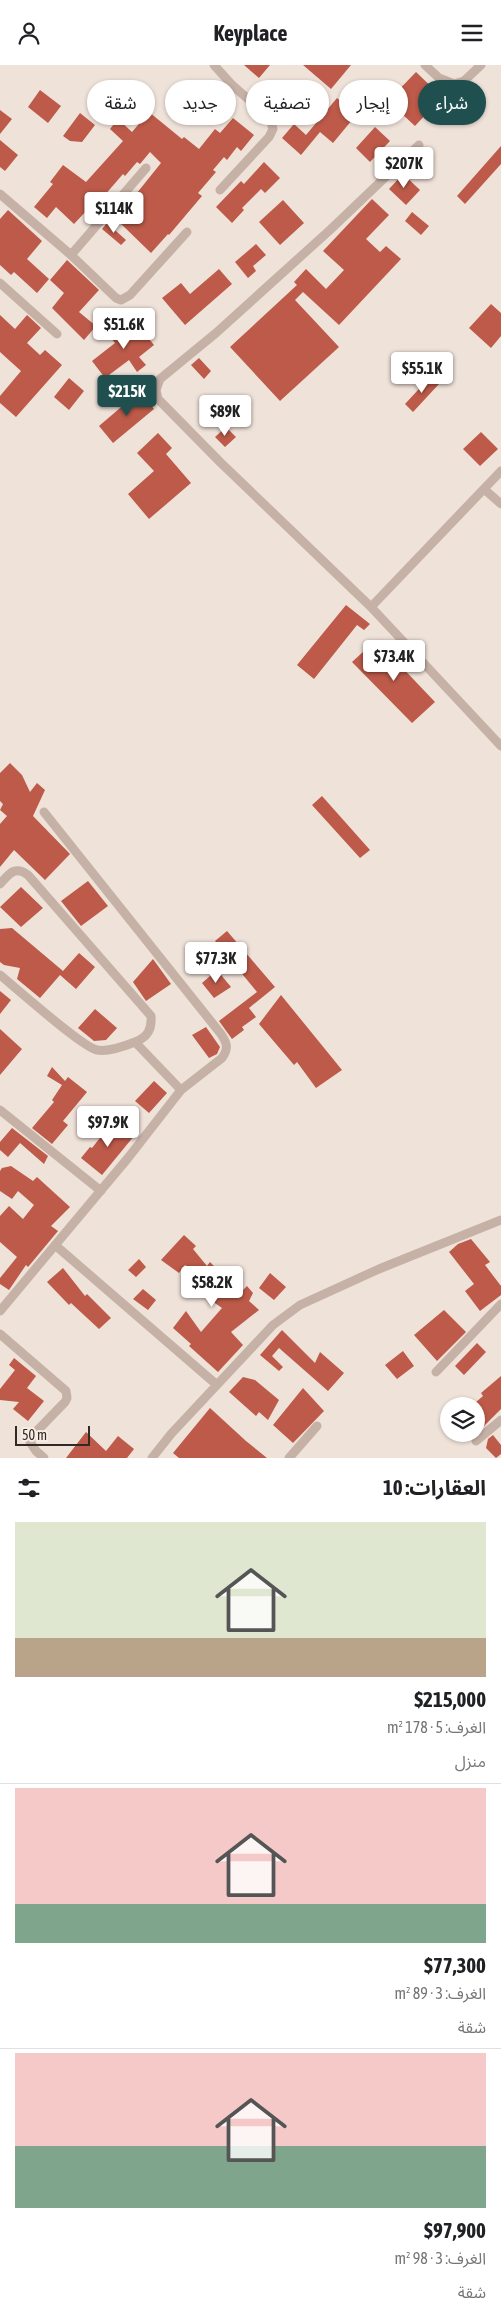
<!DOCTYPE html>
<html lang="ar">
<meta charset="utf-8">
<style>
:root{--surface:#fff;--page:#f6f6f6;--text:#202124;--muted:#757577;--line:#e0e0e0;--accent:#1f504f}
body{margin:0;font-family:"Asap Condensed","Noto Sans Arabic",sans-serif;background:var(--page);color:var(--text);direction:rtl;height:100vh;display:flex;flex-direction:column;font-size:19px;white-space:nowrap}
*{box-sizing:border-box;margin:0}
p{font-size:16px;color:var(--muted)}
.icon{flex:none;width:28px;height:28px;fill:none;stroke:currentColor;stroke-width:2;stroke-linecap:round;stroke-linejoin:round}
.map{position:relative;height:1393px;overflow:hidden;direction:ltr}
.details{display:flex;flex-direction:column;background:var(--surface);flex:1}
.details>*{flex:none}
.hud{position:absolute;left:15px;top:15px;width:471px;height:45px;direction:rtl;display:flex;gap:10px}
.buttons{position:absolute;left:440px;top:1332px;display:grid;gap:10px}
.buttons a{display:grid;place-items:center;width:45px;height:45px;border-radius:50%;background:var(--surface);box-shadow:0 1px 4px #0004;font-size:25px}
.scale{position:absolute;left:15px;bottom:12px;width:75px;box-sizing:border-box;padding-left:5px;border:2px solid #322926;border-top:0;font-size:14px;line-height:18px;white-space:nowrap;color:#322926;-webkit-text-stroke:4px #f7ede4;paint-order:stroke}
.price{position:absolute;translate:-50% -42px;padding:0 11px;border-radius:5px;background:#fff;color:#222;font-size:16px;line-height:32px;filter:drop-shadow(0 1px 2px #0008)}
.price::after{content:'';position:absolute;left:50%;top:30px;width:15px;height:11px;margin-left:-8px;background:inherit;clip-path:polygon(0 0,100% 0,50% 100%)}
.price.active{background:var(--accent);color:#fff}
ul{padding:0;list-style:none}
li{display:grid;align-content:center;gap:10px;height:265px;padding:0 15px}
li+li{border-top:1px solid var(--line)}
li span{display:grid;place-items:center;height:155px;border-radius:0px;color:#555}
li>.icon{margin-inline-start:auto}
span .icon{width:90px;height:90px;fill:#fffc;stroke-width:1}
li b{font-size:21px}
h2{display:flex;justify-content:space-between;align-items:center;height:60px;padding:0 15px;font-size:21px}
.pill{padding:0 18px;border-radius:22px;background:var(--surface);box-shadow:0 1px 4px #0004;font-size:18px;line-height:45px}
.pill.active{background:var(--accent);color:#fff}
header{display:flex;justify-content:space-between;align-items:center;height:65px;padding:0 15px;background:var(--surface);font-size:22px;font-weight:700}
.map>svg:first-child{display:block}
.building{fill:#bd5a49}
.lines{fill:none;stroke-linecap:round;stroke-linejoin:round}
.street{stroke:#c6b1a6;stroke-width:9}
</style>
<header><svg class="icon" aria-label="menu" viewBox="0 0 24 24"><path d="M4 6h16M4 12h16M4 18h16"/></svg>Keyplace<svg class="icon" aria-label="person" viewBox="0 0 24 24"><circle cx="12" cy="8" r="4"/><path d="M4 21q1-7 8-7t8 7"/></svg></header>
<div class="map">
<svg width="501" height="1393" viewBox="0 0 501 1393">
<rect width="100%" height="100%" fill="#efe2d9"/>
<path class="building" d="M 244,0 L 270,0 L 259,13 Z
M 303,0 L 351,0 L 331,24 Z
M 416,7 L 442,32 L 415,61 L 388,36 Z
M 40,25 L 61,41 L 48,58 L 28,42 Z
M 337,33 L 357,49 L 333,78 L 320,67 L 301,90 L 282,73 L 294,59 L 306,70 Z
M 370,36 L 380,44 L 368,58 L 358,50 Z
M 0,45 L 12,54 L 0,69 Z
M 149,47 L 182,74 L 184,72 L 199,84 L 215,64 L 220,68 L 233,53 L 254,70 L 241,86 L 237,82 L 227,95 L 224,92 L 213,105 L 216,107 L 198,128 L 202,131 L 169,170 L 168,169 L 151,188 L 116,154 L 161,98 L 150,87 L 140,99 L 137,97 L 125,111 L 123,109 L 91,146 L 88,144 L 74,159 L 56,142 L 47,153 L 34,142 L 53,119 L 50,117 L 63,100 L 86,117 L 123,76 L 110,64 L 118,54 L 132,67 Z
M 80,48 L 95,60 L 82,77 L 70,76 L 63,71 Z
M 375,62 L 390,76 L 370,97 L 356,83 Z
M 0,75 L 18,90 L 5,106 L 0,102 Z
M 501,81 L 501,99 L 465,139 L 457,131 Z
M 264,97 L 280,113 L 265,128 L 261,124 L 242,143 L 244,145 L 232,158 L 216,142 L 241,116 L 244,119 Z
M 403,109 L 420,125 L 406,140 L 389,124 Z
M 372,134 L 389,150 L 366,174 L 380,187 L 386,181 L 401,194 L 339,260 L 303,227 L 295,235 L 339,282 L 280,336 L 230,282 L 297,220 L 294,217 L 306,204 L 326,224 L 344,205 L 323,186 Z
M 283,135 L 304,158 L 280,180 L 259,157 Z
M 8,145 L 42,176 L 27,194 L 49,214 L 37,228 L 14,207 L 11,210 L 0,200 L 0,154 Z
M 412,147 L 429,161 L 421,170 L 405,156 Z
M 107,158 L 126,175 L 121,180 L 102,164 Z
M 256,179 L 266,190 L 253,201 L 256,206 L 248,213 L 235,197 Z
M 67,195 L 99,225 L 79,247 L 96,261 L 84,275 L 52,243 L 64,228 L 50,215 Z
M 219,204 L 232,219 L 185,260 L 162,233 L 181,218 L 190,229 Z
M 491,239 L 501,248 L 501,271 L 491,283 L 469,263 Z
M 0,250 L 15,264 L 27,250 L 41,263 L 27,278 L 40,290 L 45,285 L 62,300 L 16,352 L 0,338 L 0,331 L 21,306 L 0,287 Z
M 133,254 L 154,280 L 139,292 L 146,300 L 137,307 L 129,295 L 105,313 L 92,296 L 115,278 L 110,272 Z
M 199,293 L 211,306 L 204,314 L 191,300 Z
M 431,311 L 439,319 L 413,347 L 405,339 Z
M 69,313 L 84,326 L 69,345 L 54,332 Z
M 140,326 L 154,344 L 113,378 L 99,361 Z
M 226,362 L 236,372 L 225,382 L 215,372 Z
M 481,367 L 498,384 L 480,401 L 463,384 Z
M 158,368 L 172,383 L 166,389 L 191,418 L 149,454 L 128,429 L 154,406 L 137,388 Z
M 346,540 L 370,559 L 364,565 L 357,560 L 314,614 L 297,600 Z
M 376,575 L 435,637 L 412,658 L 352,597 Z
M 10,698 L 22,710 L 30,727 L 37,718 L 45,725 L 33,751 L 70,789 L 45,815 L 14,785 L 0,802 L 0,759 L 7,751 L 0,745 L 3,739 L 0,736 L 0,708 Z
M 322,731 L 370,785 L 360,793 L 312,740 Z
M 88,816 L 108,841 L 81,861 L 61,836 Z
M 21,822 L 43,843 L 21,862 L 0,842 Z
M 12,863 L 63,906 L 79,888 L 95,902 L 76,924 L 60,910 L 40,933 L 17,914 L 20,903 L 4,900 L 0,897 L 0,864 Z
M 227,866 L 275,922 L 249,943 L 256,952 L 242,962 L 244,965 L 232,974 L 219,956 L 257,927 L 215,876 Z
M 153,894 L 171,919 L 146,936 L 133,917 Z
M 217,905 L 231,922 L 214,933 L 202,918 Z
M 0,926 L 11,935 L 0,949 Z
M 281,930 L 342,1005 L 316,1023 L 297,997 L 294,1000 L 259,959 Z
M 95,944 L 117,963 L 106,975 L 94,976 L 78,963 Z
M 206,962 L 220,982 L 217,989 L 209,993 L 192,970 Z
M 0,964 L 22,984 L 0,1010 Z
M 52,1002 L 65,1016 L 68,1012 L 87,1027 L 63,1056 L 68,1060 L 52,1079 L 32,1063 L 54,1037 L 52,1035 L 62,1020 L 47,1011 Z
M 154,1016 L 167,1028 L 149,1048 L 135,1036 Z
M 114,1055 L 134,1071 L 102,1110 L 81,1093 L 90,1082 L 92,1083 Z
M 12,1063 L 48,1091 L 44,1099 L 20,1078 L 8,1092 L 0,1085 L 0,1077 Z
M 11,1101 L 33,1116 L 37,1112 L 70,1142 L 51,1161 L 58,1166 L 28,1202 L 26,1200 L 9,1225 L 0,1219 L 0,1213 L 17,1192 L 0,1177 L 0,1151 L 9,1141 L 23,1154 L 34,1140 L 18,1126 L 12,1134 L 0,1126 L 0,1106 L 2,1103 Z
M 184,1170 L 196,1181 L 193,1184 L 207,1201 L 210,1197 L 240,1228 L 247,1221 L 253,1228 L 249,1236 L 259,1245 L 231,1267 L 243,1280 L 218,1307 L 189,1281 L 191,1279 L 173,1263 L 186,1246 L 201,1267 L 222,1243 L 192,1222 L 201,1210 L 185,1200 L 179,1208 L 161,1195 Z
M 471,1174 L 490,1197 L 485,1200 L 501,1221 L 501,1230 L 480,1246 L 465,1226 L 474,1219 L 449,1187 L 458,1179 Z
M 139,1194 L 146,1202 L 136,1212 L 128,1205 Z
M 63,1203 L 85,1231 L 87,1229 L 111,1253 L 99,1264 L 71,1238 L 69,1240 L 47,1217 Z
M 270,1208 L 286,1222 L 274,1235 L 259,1223 Z
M 143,1224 L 156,1235 L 148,1245 L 133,1234 Z
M 444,1245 L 466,1267 L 437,1296 L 414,1270 Z
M 282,1265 L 315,1298 L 320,1287 L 344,1308 L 328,1326 L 279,1283 L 272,1291 L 283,1302 L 279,1306 L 260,1290 Z
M 477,1278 L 486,1287 L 464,1310 L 455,1301 Z
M 403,1286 L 414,1301 L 397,1314 L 385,1300 Z
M 14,1293 L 36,1311 L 27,1323 L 44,1336 L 28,1356 L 13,1344 L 19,1337 L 0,1335 L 0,1324 L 15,1305 L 9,1300 Z
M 501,1311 L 501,1344 L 480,1365 L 476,1361 L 476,1337 L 483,1331 L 481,1328 Z
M 243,1312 L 255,1315 L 279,1335 L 268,1355 L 259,1347 L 256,1351 L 229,1327 Z
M 303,1323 L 324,1346 L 293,1378 L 273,1360 Z
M 210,1343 L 246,1376 L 267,1393 L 179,1393 L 173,1388 Z
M 86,1367 L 106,1386 L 118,1371 L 134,1384 L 127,1393 L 66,1393 Z
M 493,1370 L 501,1380 L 501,1389 L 496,1393 L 486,1383 L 488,1374 Z"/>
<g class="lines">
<path class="street" d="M 214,0 L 232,20 L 270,53 L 273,64 L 269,72 L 220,125
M 425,0 L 439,13 L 454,19 L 464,16 L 481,0
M 0,129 L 71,190 L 116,233 L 121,235 L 130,230 L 187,167
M 71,190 L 146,103
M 0,218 L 57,269
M 501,406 L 371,542 L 501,681
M 484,424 L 501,439
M 371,542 L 221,398 L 158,334 L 156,325 L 160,314 L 216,268 L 331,164 L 419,80
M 0,819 C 9,809 15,800 28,810 L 151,951 C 152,964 148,972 135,977 C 125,981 108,987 97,985 C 82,982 16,923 0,910
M 135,977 L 181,1025
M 0,1045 L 101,1126
M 55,1180 L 217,1320
M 0,1246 L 128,1093 L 181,1025 L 222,993 C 229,983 227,978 221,969 L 44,747
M 0,1269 L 66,1326 L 67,1333 L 65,1337 L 33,1370 L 30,1377 L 36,1386 L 44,1393
M 436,1307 L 501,1239
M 476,1376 L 501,1355
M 152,1393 L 171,1369 L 273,1260 L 300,1240 L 379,1204 L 501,1155
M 289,1393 L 317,1361"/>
</g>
</svg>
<div class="buttons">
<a><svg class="icon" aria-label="layers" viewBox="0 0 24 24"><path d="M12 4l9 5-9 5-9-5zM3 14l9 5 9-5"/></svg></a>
</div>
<div class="scale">50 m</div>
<b class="price" style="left:404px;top:124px">$207K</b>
<b class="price" style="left:114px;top:169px">$114K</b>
<b class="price" style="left:124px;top:285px">$51.6K</b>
<b class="price" style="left:422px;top:329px">$55.1K</b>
<b class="price active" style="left:127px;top:352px">$215K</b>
<b class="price" style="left:225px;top:372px">$89K</b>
<b class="price" style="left:394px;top:617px">$73.4K</b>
<b class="price" style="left:216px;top:919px">$77.3K</b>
<b class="price" style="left:108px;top:1083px">$97.9K</b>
<b class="price" style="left:212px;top:1243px">$58.2K</b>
<div class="hud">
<a class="pill active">شراء</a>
<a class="pill">إيجار</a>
<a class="pill">تصفية</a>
<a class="pill">جديد</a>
<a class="pill">شقة</a>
</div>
</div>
<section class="details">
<h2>العقارات: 10<svg class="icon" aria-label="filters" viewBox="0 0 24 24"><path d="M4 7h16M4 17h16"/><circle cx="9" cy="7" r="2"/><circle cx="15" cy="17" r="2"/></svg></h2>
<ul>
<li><span style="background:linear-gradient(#dfe7d0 75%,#b9a48a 0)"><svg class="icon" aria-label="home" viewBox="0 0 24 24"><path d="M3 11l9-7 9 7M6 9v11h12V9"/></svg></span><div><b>$215,000</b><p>الغرف: 5 · 178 m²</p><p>منزل</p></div></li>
<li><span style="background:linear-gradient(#f6c9c9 75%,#7fa58c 0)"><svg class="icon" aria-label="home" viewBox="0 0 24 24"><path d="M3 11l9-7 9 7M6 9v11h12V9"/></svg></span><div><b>$77,300</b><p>الغرف: 3 · 89 m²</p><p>شقة</p></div></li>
<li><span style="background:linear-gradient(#f6c9c9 60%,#7fa58c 0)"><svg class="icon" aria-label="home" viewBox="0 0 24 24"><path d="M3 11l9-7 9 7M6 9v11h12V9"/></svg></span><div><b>$97,900</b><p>الغرف: 3 · 98 m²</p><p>شقة</p></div></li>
</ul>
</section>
